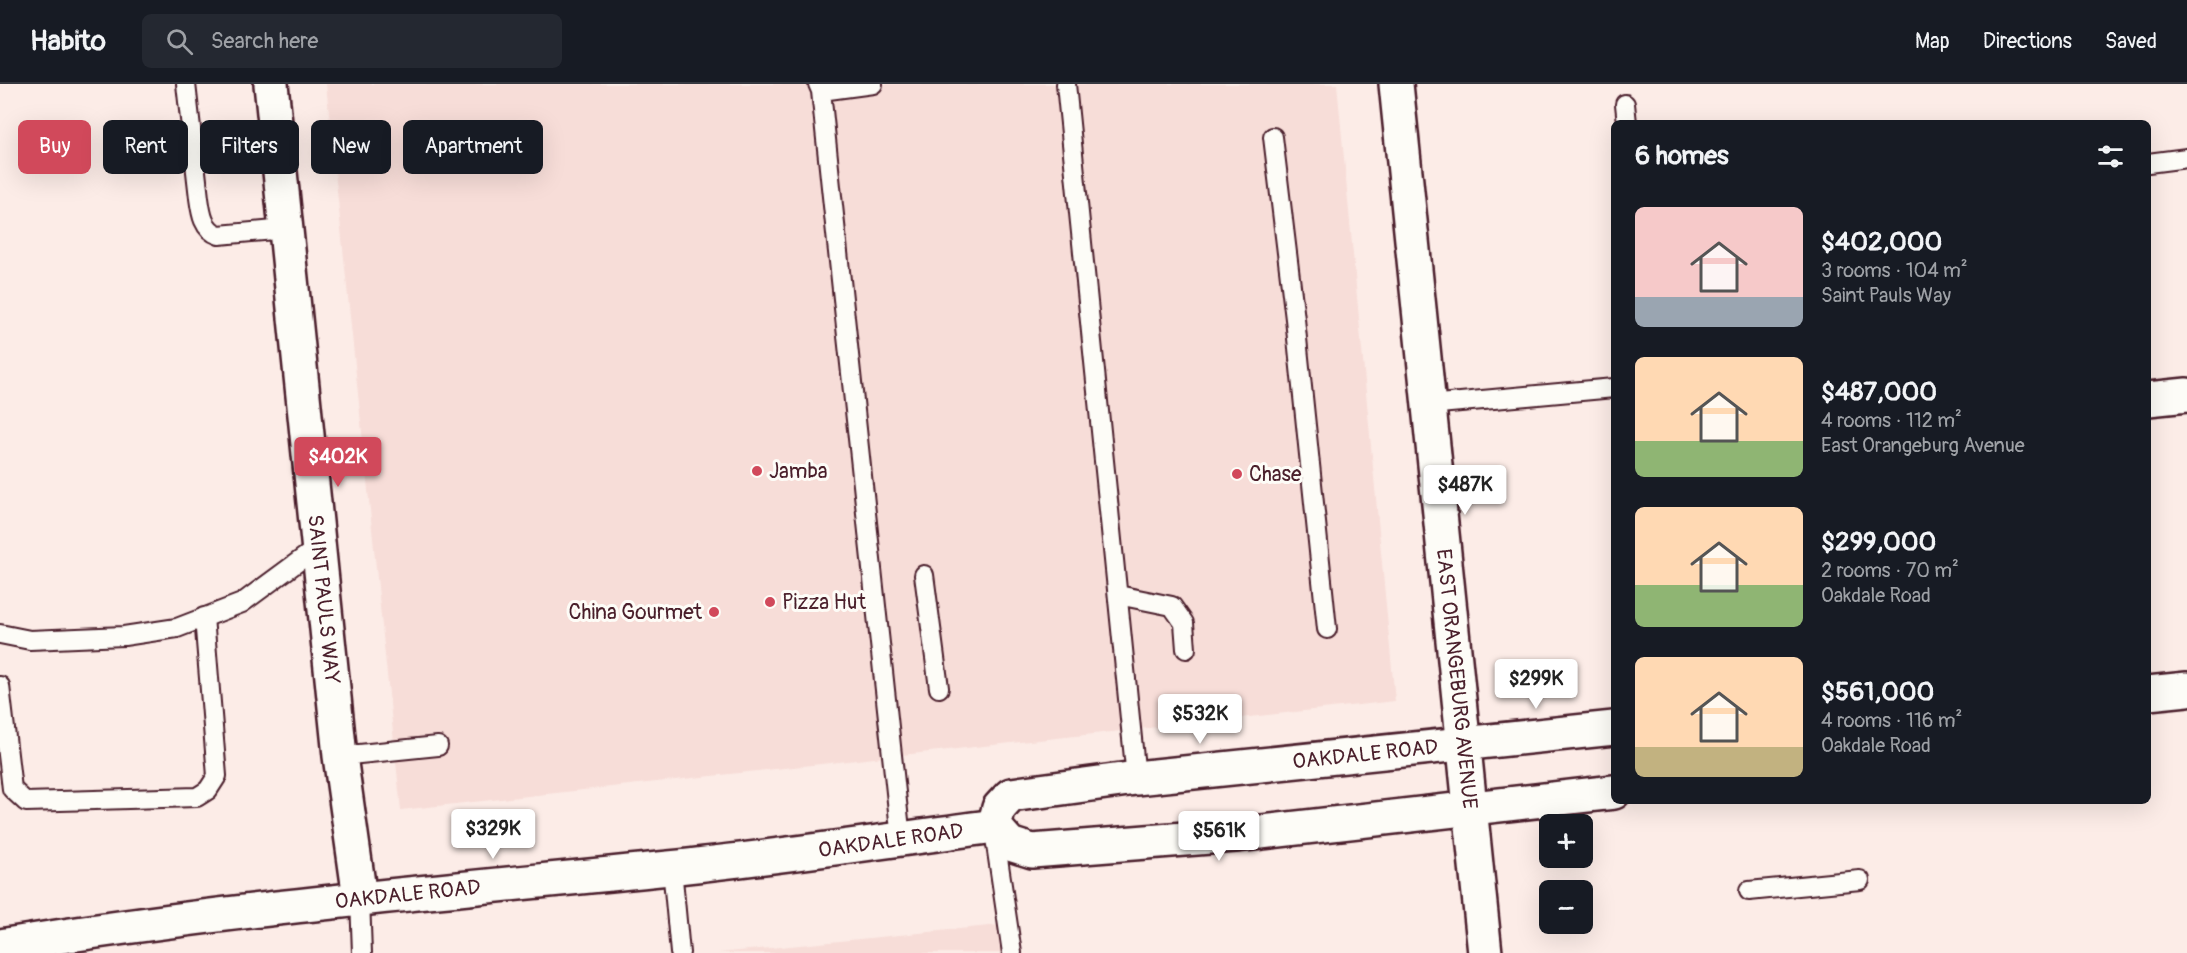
<!DOCTYPE html>
<meta charset="utf-8">
<style>
:root{--surface:#171b24;--page:#242831;--text:#f1f3f6;--muted:#9ea1a6;--line:#363941;--accent:#d1495b}
body{margin:0;font-family:Pangolin,sans-serif;background:var(--page);color:var(--text);height:100vh;display:flex;flex-direction:column;font-size:22px;white-space:nowrap}
*{box-sizing:border-box;margin:0}
p{font-size:20px;color:var(--muted)}
.icon{flex:none;width:33px;height:33px;fill:none;stroke:currentColor;stroke-width:2;stroke-linecap:round;stroke-linejoin:round}
.map{position:relative;flex:1;overflow:hidden}
.details{position:absolute;left:1611px;top:36px;width:540px;height:684px;display:flex;flex-direction:column;background:var(--surface);border-radius:9px;box-shadow:0 6px 24px #0002}
.details>*{flex:none}
.guide{position:absolute;left:18px;top:36px;width:570px;height:54px;display:flex;gap:12px}
.tools{position:absolute;left:1539px;top:730px;display:grid;gap:12px}
.tools a{display:grid;place-items:center;width:54px;height:54px;border-radius:9px;background:var(--surface);box-shadow:0 6px 24px #0002;font-size:30px}
.price{position:absolute;translate:-50% -51px;padding:0 14px;border-radius:6px;background:#fff;color:#222;font-size:20px;line-height:39px;filter:drop-shadow(0 2px 3px #0008)}
.price::after{content:'';position:absolute;left:50%;top:36px;width:18px;height:14px;margin-left:-9px;background:inherit;clip-path:polygon(0 0,100% 0,50% 100%)}
.price.active{background:var(--accent);color:#fff}
ul{padding:0;list-style:none}
li{display:flex;align-items:center;gap:18px;height:150px;padding:0 24px}
li span{display:grid;place-items:center;flex:none;width:168px;height:120px;border-radius:9px;color:#555}
li>.icon{margin-inline-start:auto}
span .icon{width:72px;height:72px;fill:#fffc;stroke-width:1}
li b{font-size:26px}
h2{display:flex;justify-content:space-between;align-items:center;height:72px;padding:0 24px;font-size:26px}
.tag{padding:0 21px;border-radius:9px;background:var(--surface);box-shadow:0 6px 24px #0002;font-size:21px;line-height:54px}
.tag.active{background:var(--accent);color:#fff}
header{display:flex;align-items:center;gap:36px;box-sizing:border-box;height:84px;padding:0 30px;background:var(--surface);border-bottom:2px solid var(--line)}
header strong{font-size:28px}
nav{display:flex;gap:33px;margin-inline-start:auto;font-size:21px}
.search{width:420px;height:54px;background:var(--page);display:flex;align-items:center;gap:15px;box-sizing:border-box;padding:0 21px;border-radius:9px;color:var(--muted);font-size:22px}
.map>svg:first-child{display:block}
.built{fill:#f7ddd8}
.lines{fill:none;stroke-linecap:round;stroke-linejoin:round}
.service-casing{stroke:#4a1f2b;stroke-width:22}
.minor-casing{stroke:#4a1f2b;stroke-width:38}
.tertiary-casing{stroke:#4a1f2b;stroke-width:38}
.secondary-casing{stroke:#4a1f2b;stroke-width:38}
.service{stroke:#fdfcf7;stroke-width:18}
.minor{stroke:#fdfcf7;stroke-width:33}
.tertiary{stroke:#fdfcf7;stroke-width:33}
.secondary{stroke:#fdfcf7;stroke-width:33}
.poi-dot{fill:#d1495b;stroke:#fdfcf7;stroke-width:2}
.labels{text-anchor:middle;dominant-baseline:central;stroke-width:6;stroke-linejoin:round;paint-order:stroke}
.poi-label{font-size:21px;fill:#4a1f2b;stroke:#fdfcf7;text-anchor:start}
.street-label{font-size:21px;fill:#4a1f2b;stroke:#fdfcf7}
</style>
<header>
<strong>Habito</strong>
<div class="search"><svg class="icon" aria-label="search" viewBox="0 0 24 24"><circle cx="10" cy="10" r="6"/><path d="M15 15l6 6"/></svg>Search here</div>
<nav><a>Map</a><a>Directions</a><a>Saved</a></nav>
</header>
<div class="map">
<svg width="2187" height="869" viewBox="0 0 2187 869">
<rect width="100%" height="100%" fill="#fcece7"/>
<filter id="ink" filterUnits="userSpaceOnUse"><feTurbulence type="fractalNoise" baseFrequency=".0167" numOctaves="2"/><feDisplacementMap in="SourceGraphic" scale="12" xChannelSelector="R" yChannelSelector="G"/><feConvolveMatrix kernelMatrix="1 2 1 2 8 2 1 2 1" color-interpolation-filters="sRGB"/></filter>
<g filter="url(#ink)">
<path class="built" d="M 326,0 L 1337,0 L 1395,617 L 401,726 Z
M 999,841 L 1002,869 L 719,869 Z"/>
<g class="lines">
<defs>
<path id="service" d="M 186,0 L 199,114 C 201,129 203,146 219,151 L 286,145
M 818,0 L 821,7 L 831,103 L 901,755
M 1066,0 L 1136,694
M 821,7 L 873,0
M 1625,20 L 1627,39
M 1273,53 L 1295,235 L 1327,545
M 2148,79 L 2187,74
M 1428,321 L 1614,304
M 924,491 L 939,604
M 1118,511 L 1172,522 L 1184,539 L 1186,565
M 0,550 L 30,556 L 124,552 L 177,544 L 242,519 L 318,463
M 0,602 L 12,705 L 26,718 L 197,713 L 208,706 L 217,692 L 204,533
M 340,672 L 438,662
M 994,747 L 1012,869
M 672,784 L 680,869
M 1749,807 L 1860,796
M 360,814 L 362,869"/>
<g id="minor">
<path id="s1" d="M 271,0 L 340,672 L 360,814"/>
<path d="M 2148,315 L 2187,311"/>
</g>
<g id="tertiary">
<path id="s2" d="M 1396,0 L 1485,869"/>
</g>
<g id="secondary">
<path d="M 2148,609 L 2187,605"/>
<path id="s3" d="M 994,742 L 999,724 L 1011,711 L 1136,694 L 1614,644"/>
<path d="M 994,742 L 1010,760 L 1032,767 L 1235,751 L 1614,708"/>
<path id="s4" d="M 0,862 C 222,825 446,807 669,784 C 778,773 886,757 994,742"/>
</g>
</defs>
<use href="#service" class="service-casing"/>
<use href="#minor" class="minor-casing"/>
<use href="#tertiary" class="tertiary-casing"/>
<use href="#secondary" class="secondary-casing"/>
<use href="#service" class="service"/>
<use href="#minor" class="minor"/>
<use href="#tertiary" class="tertiary"/>
<use href="#secondary" class="secondary"/>
</g>
</g>
<g class="poi-dot">
<circle cx="757" cy="387" r="6"/>
<circle cx="1237" cy="390" r="6"/>
<circle cx="770" cy="518" r="6"/>
<circle cx="714" cy="528" r="6"/>
</g>
<g class="labels">
<g class="poi-label">
<text x="769" y="387">Jamba</text>
<text x="1249" y="390">Chase</text>
<text x="782" y="518">Pizza Hut</text>
<text x="702" y="528" text-anchor="end">China Gourmet</text>
</g>
<g class="street-label">
<text stroke="none"><textPath href="#s1" startOffset="518">SAINT PAULS WAY</textPath></text>
<text stroke="none"><textPath href="#s2" startOffset="598">EAST ORANGEBURG AVENUE</textPath></text>
<text stroke="none"><textPath href="#s3" startOffset="393">OAKDALE ROAD</textPath></text>
<text stroke="none"><textPath href="#s4" startOffset="897">OAKDALE ROAD</textPath></text>
<text stroke="none"><textPath href="#s4" startOffset="411">OAKDALE ROAD</textPath></text>
</g>
</g>
</svg>
<div class="tools">
<a>+</a>
<a>−</a>
</div>
<b class="price active" style="left:338px;top:404px">$402K</b>
<b class="price" style="left:1465px;top:432px">$487K</b>
<b class="price" style="left:1536px;top:626px">$299K</b>
<b class="price" style="left:1200px;top:661px">$532K</b>
<b class="price" style="left:493px;top:776px">$329K</b>
<b class="price" style="left:1219px;top:778px">$561K</b>
<div class="guide">
<a class="tag active">Buy</a>
<a class="tag">Rent</a>
<a class="tag">Filters</a>
<a class="tag">New</a>
<a class="tag">Apartment</a>
</div>
<section class="details">
<h2>6 homes<svg class="icon" aria-label="filters" viewBox="0 0 24 24"><path d="M4 7h16M4 17h16"/><circle cx="9" cy="7" r="2"/><circle cx="15" cy="17" r="2"/></svg></h2>
<ul>
<li><span style="background:linear-gradient(#f6c9c9 75%,#9aa5b1 0)"><svg class="icon" aria-label="home" viewBox="0 0 24 24"><path d="M3 11l9-7 9 7M6 9v11h12V9"/></svg></span><div><b>$402,000</b><p>3 rooms · 104 m²</p><p>Saint Pauls Way</p></div></li>
<li><span style="background:linear-gradient(#ffd9b3 70%,#8fb573 0)"><svg class="icon" aria-label="home" viewBox="0 0 24 24"><path d="M3 11l9-7 9 7M6 9v11h12V9"/></svg></span><div><b>$487,000</b><p>4 rooms · 112 m²</p><p>East Orangeburg Avenue</p></div></li>
<li><span style="background:linear-gradient(#ffd9b3 65%,#8fb573 0)"><svg class="icon" aria-label="home" viewBox="0 0 24 24"><path d="M3 11l9-7 9 7M6 9v11h12V9"/></svg></span><div><b>$299,000</b><p>2 rooms · 70 m²</p><p>Oakdale Road</p></div></li>
<li><span style="background:linear-gradient(#ffd9b3 75%,#c2b280 0)"><svg class="icon" aria-label="home" viewBox="0 0 24 24"><path d="M3 11l9-7 9 7M6 9v11h12V9"/></svg></span><div><b>$561,000</b><p>4 rooms · 116 m²</p><p>Oakdale Road</p></div></li>
</ul>
</section>
</div>
